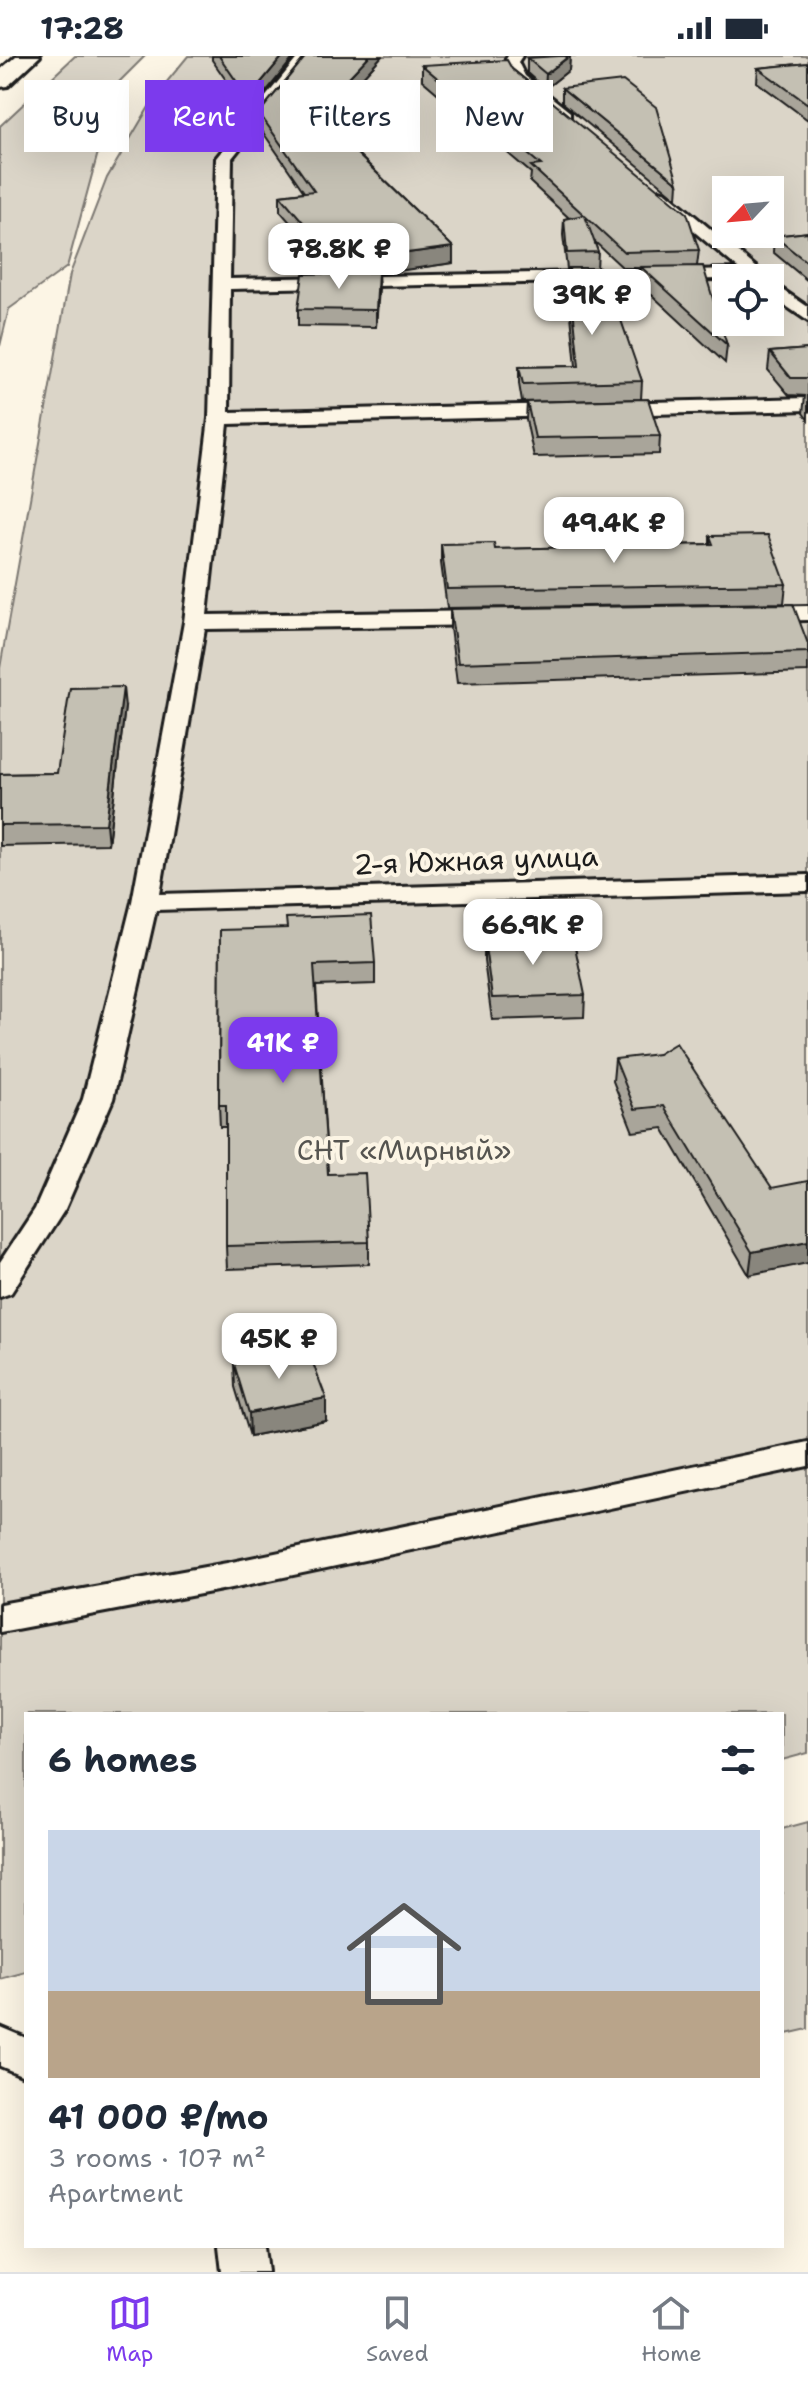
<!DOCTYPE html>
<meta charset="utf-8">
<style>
:root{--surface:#fff;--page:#f2f2f3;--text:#1f2937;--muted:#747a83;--line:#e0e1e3;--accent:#7c3aed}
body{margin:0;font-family:"Shantell Sans",sans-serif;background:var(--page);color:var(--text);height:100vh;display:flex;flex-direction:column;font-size:30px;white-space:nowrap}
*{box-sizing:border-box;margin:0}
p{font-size:26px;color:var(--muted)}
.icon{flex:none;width:44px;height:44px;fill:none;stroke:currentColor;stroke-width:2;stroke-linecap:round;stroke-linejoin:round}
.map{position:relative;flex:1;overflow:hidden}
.sheet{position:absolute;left:24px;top:1656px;width:760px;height:536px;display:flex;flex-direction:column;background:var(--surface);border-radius:0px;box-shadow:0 8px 32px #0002}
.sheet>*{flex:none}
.top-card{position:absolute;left:24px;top:24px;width:760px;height:72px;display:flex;gap:16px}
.needle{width:52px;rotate:244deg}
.controls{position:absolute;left:712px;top:120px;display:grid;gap:16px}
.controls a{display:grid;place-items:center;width:72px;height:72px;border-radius:0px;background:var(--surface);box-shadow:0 8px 32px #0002;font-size:40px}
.price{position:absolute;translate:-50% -68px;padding:0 18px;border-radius:16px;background:#fff;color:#222;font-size:26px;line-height:52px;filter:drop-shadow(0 2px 4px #0008)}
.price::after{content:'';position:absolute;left:50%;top:48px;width:24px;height:18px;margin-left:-12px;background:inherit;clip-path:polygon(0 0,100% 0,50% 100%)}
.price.active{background:var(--accent);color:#fff}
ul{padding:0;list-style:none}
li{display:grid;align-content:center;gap:16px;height:424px;padding:0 24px}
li+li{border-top:2px solid var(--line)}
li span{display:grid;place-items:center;height:248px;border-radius:0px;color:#555}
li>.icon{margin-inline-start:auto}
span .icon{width:144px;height:144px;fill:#fffc;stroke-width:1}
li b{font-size:34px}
h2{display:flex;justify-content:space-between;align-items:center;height:96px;padding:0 24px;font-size:34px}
.chip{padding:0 28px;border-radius:0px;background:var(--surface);box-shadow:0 8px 32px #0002;font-size:28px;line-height:72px}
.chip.active{background:var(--accent);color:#fff}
.status{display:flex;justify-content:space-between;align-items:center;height:56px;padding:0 40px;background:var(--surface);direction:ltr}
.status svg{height:22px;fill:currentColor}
.tab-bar{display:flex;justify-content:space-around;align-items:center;height:112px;border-top:2px solid var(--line);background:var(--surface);font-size:22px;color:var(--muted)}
.tab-bar a{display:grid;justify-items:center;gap:4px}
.tab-bar .active{color:var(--accent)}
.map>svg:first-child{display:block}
.green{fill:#dbd5c8;stroke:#7c7872;stroke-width:2;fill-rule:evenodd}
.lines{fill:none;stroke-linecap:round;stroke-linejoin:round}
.service-casing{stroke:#1c1c1c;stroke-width:6}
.primary-casing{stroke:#1c1c1c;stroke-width:6}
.service{fill:#fcf5e5;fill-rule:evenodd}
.primary{fill:#fcf5e5;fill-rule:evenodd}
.wall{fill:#a9a59a;stroke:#1c1c1c;stroke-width:2}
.shaded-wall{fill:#89867d;stroke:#1c1c1c;stroke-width:2}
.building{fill:#c4c0b3;stroke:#1c1c1c;stroke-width:2}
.labels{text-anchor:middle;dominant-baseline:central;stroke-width:8;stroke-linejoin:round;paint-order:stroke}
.street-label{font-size:28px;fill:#1c1c1c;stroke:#fcf5e5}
.park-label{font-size:28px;fill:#555450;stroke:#fcf5e5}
</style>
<div class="status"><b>17:28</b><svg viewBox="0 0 49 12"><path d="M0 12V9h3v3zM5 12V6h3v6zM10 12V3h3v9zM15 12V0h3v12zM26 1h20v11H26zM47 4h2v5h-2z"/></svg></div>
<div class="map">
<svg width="808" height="2216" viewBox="0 0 808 2216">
<rect width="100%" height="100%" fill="#fcf5e5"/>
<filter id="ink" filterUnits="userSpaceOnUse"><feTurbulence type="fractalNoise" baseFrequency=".0125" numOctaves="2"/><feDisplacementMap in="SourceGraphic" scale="16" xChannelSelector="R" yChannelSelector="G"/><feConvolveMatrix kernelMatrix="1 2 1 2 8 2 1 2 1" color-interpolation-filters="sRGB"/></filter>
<g filter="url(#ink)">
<path class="green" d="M 75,0 L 145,0 L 101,44 L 100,89 L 67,211 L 9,253 L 0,290 L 0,70 Z
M 188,0 L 808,0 L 808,1697 L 782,1704 L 782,1658 L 26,1658 L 26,1916 L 0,1923 L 0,612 L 70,218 L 107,122 L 156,39 ZM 726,134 L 770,134 L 770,178 L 726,178 ZM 726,222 L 770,222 L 770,266 L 726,266 Z
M 808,1766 L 808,1973 L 782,1979 L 782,1773 Z"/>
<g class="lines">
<defs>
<path id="service" d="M 299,0 L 314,0 L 232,102 L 230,223 L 739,213 L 654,142 L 652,139 L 660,134 L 666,136 L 769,222 L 230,233 L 229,356 L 566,348 L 576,354 L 566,360 L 228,368 L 207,559 L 490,555 L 501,562 L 490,569 L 205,573 L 160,838 L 808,819 L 808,835 L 156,854 L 113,1043 L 65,1153 L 11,1237 L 0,1241 L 0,1206 L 35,1153 L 83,1043 L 132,846 L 184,566 L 209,362 L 216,102 Z
M 508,0 L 522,0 L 518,6 L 525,20 L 570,56 L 570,62 C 550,66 512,23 504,6 Z
M 770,225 L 808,251 L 808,265 L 770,239 Z
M 808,342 L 808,354 L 610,359 L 600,353 L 610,347 Z
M 808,550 L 808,564 L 758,565 L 747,558 L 758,551 Z
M 808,1386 L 808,1410 L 227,1533 L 0,1576 L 0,1548 L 227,1507 Z
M 0,1971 L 26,1982 L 26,2021 L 0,2010 Z
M 219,2190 L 265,2190 L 268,2216 L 222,2216 Z"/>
<path id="primary" d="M 16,0 L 40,0 L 8,30 L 0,31 L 0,14 Z"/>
</defs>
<use href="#service" class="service-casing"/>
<use href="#primary" class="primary-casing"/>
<use href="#service" class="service"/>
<use href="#primary" class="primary"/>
</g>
<path class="wall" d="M 212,0 L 295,0 L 249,57 L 212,4 Z
M 306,0 L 382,0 L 323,64 L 453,191 L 453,207 L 378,217 L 376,271 L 298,270 L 298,253 L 305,218 L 305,202 L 307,186 L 280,155 L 280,139 L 304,136 L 260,72 L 259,57 Z
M 570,0 L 569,14 L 545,33 L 527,17 L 527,2 Z
M 808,7 L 808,64 L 757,26 L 758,12 Z
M 422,9 L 512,13 L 532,29 L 532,35 L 699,194 L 697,210 L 727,289 L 725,307 L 640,228 L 641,212 L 623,212 L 594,185 L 598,196 L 597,212 L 642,325 L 641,343 L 522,346 L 519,328 L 519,311 L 576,310 L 568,229 L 569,213 L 567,213 L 563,179 L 564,163 L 569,162 L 530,126 L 531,117 L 422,24 Z
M 562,32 L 678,127 L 677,142 L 562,46 Z
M 808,176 L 808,225 L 773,196 L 774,180 Z
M 808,293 L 808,364 L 803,357 L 805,340 L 789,339 L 768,314 L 770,296 Z
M 527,346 L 660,380 L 659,398 L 534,401 L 526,364 Z
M 710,480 L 786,528 L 784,547 L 447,552 L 441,507 L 441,488 L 495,493 L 710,488 Z
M 450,553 L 808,596 L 808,616 L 457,627 L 450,572 Z
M 125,651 L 108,788 L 0,790 L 0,718 L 57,717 Z
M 220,874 L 375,907 L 375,928 L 316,930 L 328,1118 L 369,1186 L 369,1208 L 227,1213 L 226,1190 L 226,1071 L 220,1071 L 219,1049 Z
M 484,883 L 585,939 L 584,961 L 492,964 L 484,905 Z
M 615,1003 L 772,1132 L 749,1219 L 663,1072 L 633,1076 L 613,1025 Z
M 234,1308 L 326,1365 L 250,1380 L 235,1331 Z"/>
<path class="shaded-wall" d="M 283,0 L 295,0 L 249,57 L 248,42 Z
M 369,0 L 382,0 L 316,72 L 315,57 Z
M 570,0 L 569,14 L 545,33 L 546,18 Z
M 453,191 L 453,207 L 384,217 L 384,200 Z
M 378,216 L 379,233 L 376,271 L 376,254 Z
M 123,631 L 125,651 L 108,788 L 106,768 Z
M 808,1185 L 808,1207 L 749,1219 L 752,1196 Z
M 326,1342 L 326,1365 L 250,1380 L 249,1357 Z"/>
<path class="building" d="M 219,0 L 283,0 L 248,42 Z
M 306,0 L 369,0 L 315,57 L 453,191 L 384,200 L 305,202 L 309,173 L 280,139 L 314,135 L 259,57 Z
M 559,0 L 569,0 L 546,18 L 527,2 Z
M 507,4 L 512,13 L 532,29 L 525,35 L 538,34 L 687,157 L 699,194 L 624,196 L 585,160 L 598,196 L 567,197 L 564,163 L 584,159 L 531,110 L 541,109 L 422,9 Z
M 808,7 L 808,48 L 758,12 Z
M 623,25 L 656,51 L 678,127 L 562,32 Z
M 808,176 L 808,207 L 774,180 Z
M 703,210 L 727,289 L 641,211 Z
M 569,212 L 603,212 L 642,325 L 523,328 L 519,311 L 579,310 Z
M 378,216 L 376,254 L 298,253 L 303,218 Z
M 808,293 L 808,322 L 791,322 L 770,296 Z
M 648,343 L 660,380 L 535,382 L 527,346 Z
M 768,479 L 786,528 L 447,533 L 441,488 L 494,487 L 495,493 L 713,488 L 710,480 Z
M 793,548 L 808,588 L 808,596 L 458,607 L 450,553 Z
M 123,631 L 106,768 L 0,769 L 0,718 L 57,717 L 70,632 Z
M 371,859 L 375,907 L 314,909 L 328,1118 L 365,1117 L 369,1186 L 226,1190 L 226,1049 L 219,1049 L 220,874 L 287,872 L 286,862 Z
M 573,881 L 585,939 L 492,942 L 484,883 Z
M 676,987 L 772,1132 L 808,1125 L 808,1185 L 752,1196 L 664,1050 L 635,1053 L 615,1003 L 658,998 Z
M 308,1294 L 326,1342 L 249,1357 L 234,1308 Z"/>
</g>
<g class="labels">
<g class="street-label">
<text transform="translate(476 804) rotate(-2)">2-я Южная улица</text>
</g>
<g class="park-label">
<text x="404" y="1094">СНТ «Мирный»</text>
</g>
</g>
</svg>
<div class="controls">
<a><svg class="needle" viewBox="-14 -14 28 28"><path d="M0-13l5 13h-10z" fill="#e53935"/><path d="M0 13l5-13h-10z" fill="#747a83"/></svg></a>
<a><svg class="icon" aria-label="locate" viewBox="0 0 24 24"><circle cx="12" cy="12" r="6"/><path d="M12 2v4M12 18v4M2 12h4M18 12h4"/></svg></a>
</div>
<b class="price" style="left:339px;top:235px">78.8K ₽</b>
<b class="price" style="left:592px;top:281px">39K ₽</b>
<b class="price" style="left:614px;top:509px">49.4K ₽</b>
<b class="price" style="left:533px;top:911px">66.9K ₽</b>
<b class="price active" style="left:283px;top:1029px">41K ₽</b>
<b class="price" style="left:279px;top:1325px">45K ₽</b>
<div class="top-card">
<a class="chip">Buy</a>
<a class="chip active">Rent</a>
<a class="chip">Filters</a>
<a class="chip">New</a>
</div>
<section class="sheet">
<h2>6 homes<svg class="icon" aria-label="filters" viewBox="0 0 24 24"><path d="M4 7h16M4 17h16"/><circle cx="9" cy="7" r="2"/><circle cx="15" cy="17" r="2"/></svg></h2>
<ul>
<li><span style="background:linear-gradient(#c9d6e8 65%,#b9a48a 0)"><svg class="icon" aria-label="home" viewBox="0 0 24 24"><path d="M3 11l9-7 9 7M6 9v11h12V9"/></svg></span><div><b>41 000 ₽/mo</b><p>3 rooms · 107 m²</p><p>Apartment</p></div></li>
</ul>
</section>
</div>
<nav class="tab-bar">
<a class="active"><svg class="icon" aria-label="map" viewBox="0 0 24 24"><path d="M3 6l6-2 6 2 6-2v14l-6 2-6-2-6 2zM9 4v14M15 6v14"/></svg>Map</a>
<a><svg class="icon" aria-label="saved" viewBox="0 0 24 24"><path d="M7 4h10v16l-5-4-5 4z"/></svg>Saved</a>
<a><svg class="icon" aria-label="home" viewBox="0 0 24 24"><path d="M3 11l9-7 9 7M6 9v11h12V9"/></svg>Home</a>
</nav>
